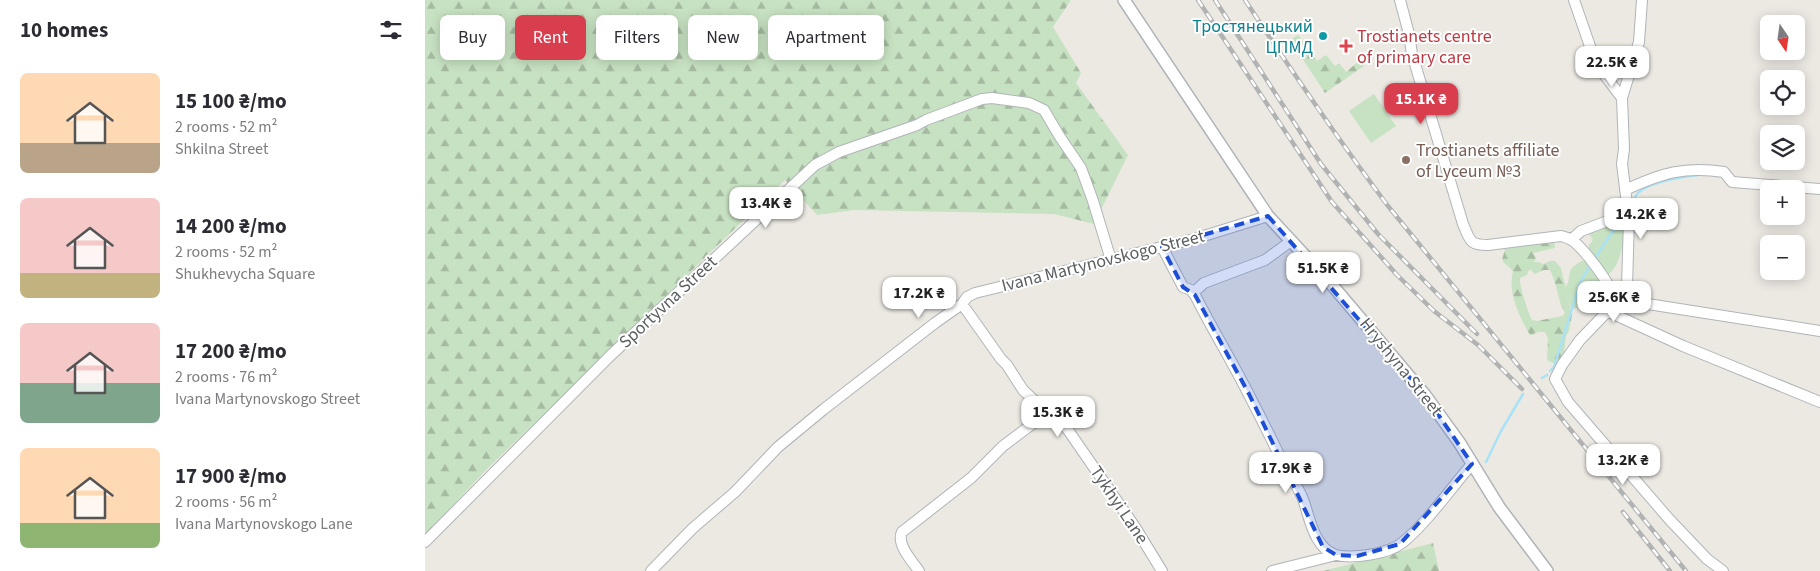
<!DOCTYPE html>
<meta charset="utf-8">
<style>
:root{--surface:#fff;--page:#f7f7f7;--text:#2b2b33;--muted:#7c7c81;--accent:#d83e4d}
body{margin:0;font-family:"Source Sans 3",sans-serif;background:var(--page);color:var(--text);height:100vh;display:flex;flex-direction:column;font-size:19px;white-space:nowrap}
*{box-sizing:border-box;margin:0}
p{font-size:16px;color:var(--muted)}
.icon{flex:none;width:28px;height:28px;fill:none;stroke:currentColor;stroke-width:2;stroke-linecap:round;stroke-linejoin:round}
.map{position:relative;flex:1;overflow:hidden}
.panel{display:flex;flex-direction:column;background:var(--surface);width:425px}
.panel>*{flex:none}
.banner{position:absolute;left:15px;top:15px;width:475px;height:45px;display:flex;gap:10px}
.needle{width:32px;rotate:167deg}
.buttons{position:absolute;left:1335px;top:15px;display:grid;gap:10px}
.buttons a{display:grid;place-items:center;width:45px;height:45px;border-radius:8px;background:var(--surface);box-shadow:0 2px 12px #0003;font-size:25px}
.price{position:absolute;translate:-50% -42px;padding:0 11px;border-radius:10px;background:#fff;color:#222;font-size:16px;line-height:32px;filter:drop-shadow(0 1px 2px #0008)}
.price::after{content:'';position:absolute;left:50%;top:30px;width:15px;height:11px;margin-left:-8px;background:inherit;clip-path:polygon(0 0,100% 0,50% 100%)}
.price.on{background:var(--accent);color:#fff}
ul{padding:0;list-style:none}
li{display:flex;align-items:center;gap:15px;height:125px;padding:0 20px}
li span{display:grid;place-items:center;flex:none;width:140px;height:100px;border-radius:8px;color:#555}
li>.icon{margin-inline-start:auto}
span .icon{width:60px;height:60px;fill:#fffc;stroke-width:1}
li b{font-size:21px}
h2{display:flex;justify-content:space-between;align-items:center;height:60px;padding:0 20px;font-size:21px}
.tag{padding:0 18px;border-radius:8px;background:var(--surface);box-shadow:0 2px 12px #0003;font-size:18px;line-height:45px}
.tag.on{background:var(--accent);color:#fff}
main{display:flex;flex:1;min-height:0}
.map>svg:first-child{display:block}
.green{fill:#c7e2c2}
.forest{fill:url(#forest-firs);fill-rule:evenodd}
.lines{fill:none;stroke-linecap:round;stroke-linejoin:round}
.stream{stroke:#a9e2f6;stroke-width:2.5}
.minor-casing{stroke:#b0b4b7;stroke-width:12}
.tertiary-casing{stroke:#b0b4b7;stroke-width:14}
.minor{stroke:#fff;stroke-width:10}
.tertiary{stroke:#fff;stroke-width:11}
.rail-casing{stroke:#b1b2b2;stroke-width:4.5}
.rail{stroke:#fff;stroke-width:2.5;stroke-dasharray:8;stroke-linecap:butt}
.marked{fill:#1d4ed8;fill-opacity:0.2;stroke:#1d4ed8;stroke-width:4;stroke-dasharray:10 6;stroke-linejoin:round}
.culture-dot{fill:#0f9aa8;stroke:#fff;stroke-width:2}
.health-dot{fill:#e0444e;stroke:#fff;stroke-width:2}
.education-dot{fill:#8d6e63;stroke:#fff;stroke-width:2}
.labels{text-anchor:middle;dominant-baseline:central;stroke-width:4;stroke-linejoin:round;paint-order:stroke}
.culture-label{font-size:18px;fill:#0d838f;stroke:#fff;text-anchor:end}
.health-label{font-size:18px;fill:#be3a42;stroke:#fff;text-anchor:start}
.education-label{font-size:18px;fill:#785e54;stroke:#fff;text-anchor:start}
.street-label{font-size:18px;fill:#5b5f62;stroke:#fff}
</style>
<main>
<section class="panel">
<h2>10 homes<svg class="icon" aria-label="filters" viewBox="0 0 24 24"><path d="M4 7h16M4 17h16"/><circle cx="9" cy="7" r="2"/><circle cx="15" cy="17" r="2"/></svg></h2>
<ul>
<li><span style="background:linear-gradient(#ffd9b3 70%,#b9a48a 0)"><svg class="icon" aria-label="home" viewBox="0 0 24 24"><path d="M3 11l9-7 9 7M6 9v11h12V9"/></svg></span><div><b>15 100 ₴/mo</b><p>2 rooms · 52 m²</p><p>Shkilna Street</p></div></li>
<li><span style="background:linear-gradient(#f6c9c9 75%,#c2b280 0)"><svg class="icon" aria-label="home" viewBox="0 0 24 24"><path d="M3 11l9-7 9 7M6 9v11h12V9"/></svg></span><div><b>14 200 ₴/mo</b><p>2 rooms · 52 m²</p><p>Shukhevycha Square</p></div></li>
<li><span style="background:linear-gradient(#f6c9c9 60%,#7fa58c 0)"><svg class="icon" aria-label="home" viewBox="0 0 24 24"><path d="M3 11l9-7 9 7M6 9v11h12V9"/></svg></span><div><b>17 200 ₴/mo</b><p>2 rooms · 76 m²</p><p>Ivana Martynovskogo Street</p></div></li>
<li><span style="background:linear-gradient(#ffd9b3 75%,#8fb573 0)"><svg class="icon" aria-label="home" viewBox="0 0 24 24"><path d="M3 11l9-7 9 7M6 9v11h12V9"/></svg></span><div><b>17 900 ₴/mo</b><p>2 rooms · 56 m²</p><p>Ivana Martynovskogo Lane</p></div></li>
</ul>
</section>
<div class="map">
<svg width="1395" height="571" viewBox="0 0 1395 571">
<defs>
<pattern id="forest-firs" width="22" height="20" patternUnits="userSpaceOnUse" patternTransform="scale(1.25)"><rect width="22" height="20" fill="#c7e2c2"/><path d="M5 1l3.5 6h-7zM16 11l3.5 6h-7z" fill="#a5baa1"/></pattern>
</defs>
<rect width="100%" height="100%" fill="#ece9e3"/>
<path class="green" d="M 949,94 L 971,126 L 946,143 L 924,111 Z
M 1202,208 C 1200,226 1199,266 1182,275 L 1164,255 L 1164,245 L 1168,240 L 1164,234 C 1174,222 1191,219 1202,208 Z
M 1157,261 L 1163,261 L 1178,282 C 1172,292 1165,291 1157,301 L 1158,303 L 1167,302 L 1171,303 L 1169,305 L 1146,309 L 1140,288 C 1149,275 1138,270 1157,261 Z"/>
<path class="forest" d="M 0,0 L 646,0 L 628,27 L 656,73 L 651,83 L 703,155 L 669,224 L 629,214 L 429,210 L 392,215 L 360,180 L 60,471 L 0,535 Z
M 873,35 L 892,61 L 901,55 L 910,66 L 914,63 L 921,72 L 935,60 L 939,66 L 900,93 L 865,40 Z
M 1125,239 L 1129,240 L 1130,248 L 1108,253 L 1111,258 L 1109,262 L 1114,262 L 1118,264 L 1125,261 L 1130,261 L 1136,268 L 1147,315 L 1144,331 L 1141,336 L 1139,354 L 1132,365 L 1122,360 L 1123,339 L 1120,332 L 1113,332 L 1107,335 L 1105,335 C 1095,318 1082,292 1088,272 C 1085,266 1080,265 1077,260 L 1080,249 ZM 1104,270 L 1106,270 L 1110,274 L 1118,270 L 1125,270 C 1132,283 1133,302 1140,313 L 1137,316 L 1112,321 L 1107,320 C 1103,312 1094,285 1095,278 L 1102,275 Z
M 1008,543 L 1014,571 L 898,571 Z"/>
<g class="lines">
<path class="stream" d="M 1346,180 L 1375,183
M 1207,207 C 1209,203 1209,196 1213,193 C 1226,181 1256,177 1273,175
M 1170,258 L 1200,213
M 1125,371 L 1129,367 L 1155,283 L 1165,265
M 1117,378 L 1122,375
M 1061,462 L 1076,431 L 1098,394"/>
<defs>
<path id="minor" d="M 975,0 L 984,34 L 987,54 L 1038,224 C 1045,240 1044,245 1063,245 L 1136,236 C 1139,237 1144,238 1147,240 C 1160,250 1185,283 1190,299 L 1184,312 L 1179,315 L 1155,340 L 1137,365 L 1130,379 L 1143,402 L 1244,519 L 1282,559 L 1298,571
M 1149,0 L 1167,52 L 1175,69 L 1197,98
M 1200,190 C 1237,173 1259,166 1299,172 L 1307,182 L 1395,189
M 1146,240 L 1156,231 L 1185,220
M 737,247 L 758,287 L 766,290 L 770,295 C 787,329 807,361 824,395 C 835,416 846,438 856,459 C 863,473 874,487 879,502 C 885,520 890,549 911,555 C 928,559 963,554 977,543 C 1001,524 1026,488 1047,464
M 768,293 L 779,283 L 840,260 L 866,241
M 1191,299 L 1395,331
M 1196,300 L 1202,287 L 1204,219 L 1197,164 L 1199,149 L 1197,98 L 1214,42 L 1217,0
M 537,304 L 576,359 L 582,365 L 598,390 L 614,405 L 626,410 L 643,430 L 710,527 L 737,571
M 1184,312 L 1258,346 L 1395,402
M 0,542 L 186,355 L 390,165 L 414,152 L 492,125 L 501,120 L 557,99 L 567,98 L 604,103 L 619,110 L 635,137 L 656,168 L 668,201 L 686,260
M 226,571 L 268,528 L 310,492 L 353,447 L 399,409 L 510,323 L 537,304 L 542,297 L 550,293 L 769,239 L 843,216
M 494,571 C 487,561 471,544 477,532 L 546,478 L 578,446 L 626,410
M 847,571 L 911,555"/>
<path id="tertiary" d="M 699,0 L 843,216 L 908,286 L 1000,395 L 1034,442 L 1074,507 L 1122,571"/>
</defs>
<use href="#minor" class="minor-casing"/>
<use href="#tertiary" class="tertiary-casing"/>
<use href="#minor" class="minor"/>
<use href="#tertiary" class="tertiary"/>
<defs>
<path id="rail" d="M 773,0 L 907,202 L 973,276 L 1009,311 L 1053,345 L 1097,389
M 790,0 L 896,164 L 953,234 L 1052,334
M 820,0 C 866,70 913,139 963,206 L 1261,571
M 1198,512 L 1245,571"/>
</defs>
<use href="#rail" class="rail-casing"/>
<use href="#rail" class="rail"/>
</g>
<path class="marked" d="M 843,216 L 1000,395 L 1047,464 L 975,544 L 932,556 L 911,555 L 898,547 L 824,394 L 770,295 L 758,287 L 737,247 Z"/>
<circle class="culture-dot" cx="898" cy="36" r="5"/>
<path class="health-dot" d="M918.5 38.5h5v5h5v5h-5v5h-5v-5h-5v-5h5z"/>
<circle class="education-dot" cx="981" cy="160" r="5"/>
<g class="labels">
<g class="culture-label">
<text x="888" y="26">Тростянецький<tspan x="888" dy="21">ЦПМД</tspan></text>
</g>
<g class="health-label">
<text x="932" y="36">Trostianets centre<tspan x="932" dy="21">of primary care</tspan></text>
</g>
<g class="education-label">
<text x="991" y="150">Trostianets affiliate<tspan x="991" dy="21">of Lyceum №3</tspan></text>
</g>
<g class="street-label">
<text transform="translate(678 261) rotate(-14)">Ivana Martynovskogo Street</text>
<text transform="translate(243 302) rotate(-43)">Sportyvna Street</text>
<text transform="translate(976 367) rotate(51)">Hryshyna Street</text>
<text transform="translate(694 505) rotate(56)">Tykhyi Lane</text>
</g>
</g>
</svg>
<div class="buttons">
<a><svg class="needle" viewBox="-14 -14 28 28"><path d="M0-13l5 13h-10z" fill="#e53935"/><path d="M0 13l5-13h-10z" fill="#7c7c81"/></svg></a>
<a><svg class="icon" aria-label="locate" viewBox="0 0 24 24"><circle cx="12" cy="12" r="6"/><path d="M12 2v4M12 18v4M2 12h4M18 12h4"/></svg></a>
<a><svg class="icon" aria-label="layers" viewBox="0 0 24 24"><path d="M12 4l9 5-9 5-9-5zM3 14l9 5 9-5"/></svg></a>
<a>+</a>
<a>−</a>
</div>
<b class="price" style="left:1187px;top:88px">22.5K ₴</b>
<b class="price on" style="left:996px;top:125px">15.1K ₴</b>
<b class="price" style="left:341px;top:229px">13.4K ₴</b>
<b class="price" style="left:1216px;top:240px">14.2K ₴</b>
<b class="price" style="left:898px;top:294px">51.5K ₴</b>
<b class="price" style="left:494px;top:319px">17.2K ₴</b>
<b class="price" style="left:1189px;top:323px">25.6K ₴</b>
<b class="price" style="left:633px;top:438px">15.3K ₴</b>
<b class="price" style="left:1198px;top:486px">13.2K ₴</b>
<b class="price" style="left:861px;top:494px">17.9K ₴</b>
<div class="banner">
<a class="tag">Buy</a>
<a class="tag on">Rent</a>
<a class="tag">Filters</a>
<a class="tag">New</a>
<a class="tag">Apartment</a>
</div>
</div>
</main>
